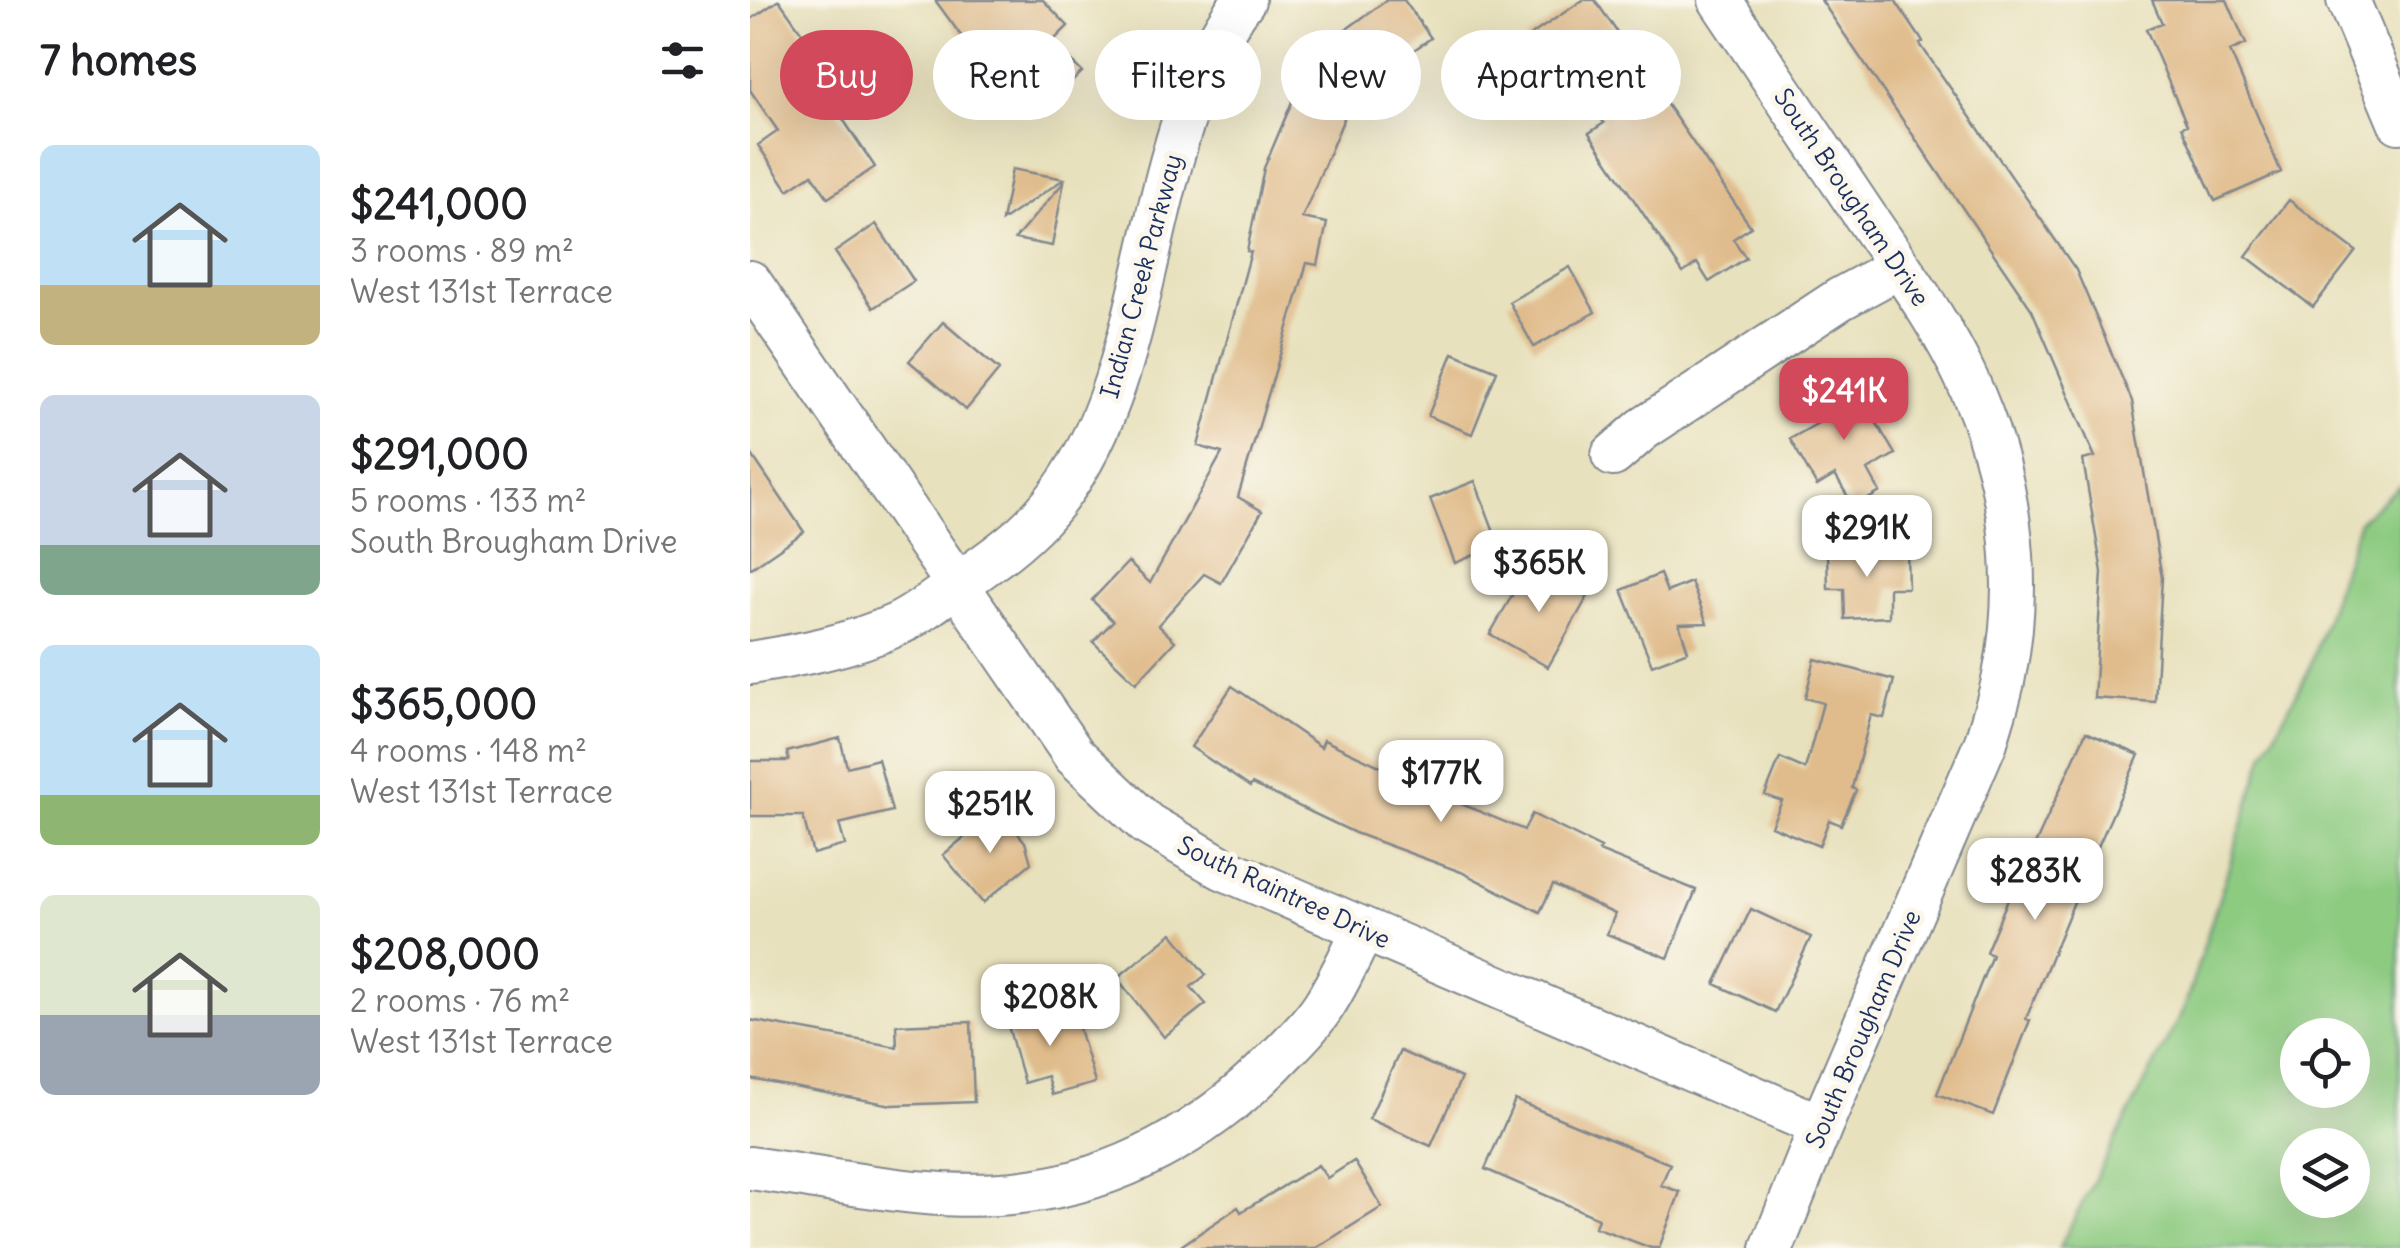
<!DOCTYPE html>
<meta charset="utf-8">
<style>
:root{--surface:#fff;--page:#f2f2f2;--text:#202124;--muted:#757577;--accent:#d1495b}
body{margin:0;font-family:Delius,sans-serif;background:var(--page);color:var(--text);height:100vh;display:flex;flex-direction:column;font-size:38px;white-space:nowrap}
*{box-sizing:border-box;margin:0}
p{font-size:32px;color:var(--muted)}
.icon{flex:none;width:55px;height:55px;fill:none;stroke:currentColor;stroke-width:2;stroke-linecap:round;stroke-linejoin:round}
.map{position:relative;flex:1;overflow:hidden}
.details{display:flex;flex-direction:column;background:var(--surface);width:750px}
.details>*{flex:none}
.banner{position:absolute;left:30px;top:30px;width:950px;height:90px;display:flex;gap:20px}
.buttons{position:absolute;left:1530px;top:1018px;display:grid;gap:20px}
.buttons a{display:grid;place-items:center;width:90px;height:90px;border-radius:50%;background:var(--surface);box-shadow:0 10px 40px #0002;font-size:50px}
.price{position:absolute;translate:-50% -85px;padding:0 22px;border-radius:20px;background:#fff;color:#222;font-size:32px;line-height:65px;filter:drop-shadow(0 2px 5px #0008)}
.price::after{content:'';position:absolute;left:50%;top:60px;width:30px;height:22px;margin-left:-15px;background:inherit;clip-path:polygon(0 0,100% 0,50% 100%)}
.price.current{background:var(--accent);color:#fff}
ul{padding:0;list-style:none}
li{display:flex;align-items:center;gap:30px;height:250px;padding:0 40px}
li span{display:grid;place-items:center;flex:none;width:280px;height:200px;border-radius:15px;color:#555}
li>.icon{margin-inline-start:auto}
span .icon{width:120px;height:120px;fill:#fffc;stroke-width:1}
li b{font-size:42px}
h2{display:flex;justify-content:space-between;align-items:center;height:120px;padding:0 40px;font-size:42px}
.tag{padding:0 35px;border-radius:45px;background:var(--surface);box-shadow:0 10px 40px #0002;font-size:35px;line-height:90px}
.tag.current{background:var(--accent);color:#fff}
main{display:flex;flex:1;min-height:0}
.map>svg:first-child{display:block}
.green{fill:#8dcb81;stroke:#547d70;stroke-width:2.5;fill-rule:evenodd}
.building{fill:#e0bc8c}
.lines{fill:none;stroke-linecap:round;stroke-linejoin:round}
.minor-casing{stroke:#82888e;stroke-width:46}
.minor{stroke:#fff;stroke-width:42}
.labels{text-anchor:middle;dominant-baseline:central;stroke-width:10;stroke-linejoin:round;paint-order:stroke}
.street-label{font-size:25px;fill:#1b2f5e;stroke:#fbf7ec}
</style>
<main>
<section class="details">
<h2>7 homes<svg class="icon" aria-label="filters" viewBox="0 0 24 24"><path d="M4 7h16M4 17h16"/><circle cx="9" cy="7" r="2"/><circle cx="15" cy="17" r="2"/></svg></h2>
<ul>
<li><span style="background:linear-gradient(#bfe0f5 70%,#c2b280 0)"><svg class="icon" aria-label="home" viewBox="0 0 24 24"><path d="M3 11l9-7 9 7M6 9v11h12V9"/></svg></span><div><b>$241,000</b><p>3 rooms · 89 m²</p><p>West 131st Terrace</p></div></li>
<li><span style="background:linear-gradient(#c9d6e8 75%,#7fa58c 0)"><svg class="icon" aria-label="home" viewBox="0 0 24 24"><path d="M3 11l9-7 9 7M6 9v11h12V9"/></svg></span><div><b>$291,000</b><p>5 rooms · 133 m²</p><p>South Brougham Drive</p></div></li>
<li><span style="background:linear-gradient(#bfe0f5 75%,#8fb573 0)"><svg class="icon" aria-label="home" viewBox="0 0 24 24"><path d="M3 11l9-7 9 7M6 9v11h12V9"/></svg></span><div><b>$365,000</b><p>4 rooms · 148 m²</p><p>West 131st Terrace</p></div></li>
<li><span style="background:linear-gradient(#dfe7d0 60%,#9aa5b1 0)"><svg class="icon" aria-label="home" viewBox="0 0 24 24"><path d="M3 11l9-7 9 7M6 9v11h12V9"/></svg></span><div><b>$208,000</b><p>2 rooms · 76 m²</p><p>West 131st Terrace</p></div></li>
</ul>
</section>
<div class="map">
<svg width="1650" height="1248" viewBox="0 0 1650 1248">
<rect width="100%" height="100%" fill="#fbf7ec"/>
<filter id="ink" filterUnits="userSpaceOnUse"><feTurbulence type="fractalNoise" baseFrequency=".01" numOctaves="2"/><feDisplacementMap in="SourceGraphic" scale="20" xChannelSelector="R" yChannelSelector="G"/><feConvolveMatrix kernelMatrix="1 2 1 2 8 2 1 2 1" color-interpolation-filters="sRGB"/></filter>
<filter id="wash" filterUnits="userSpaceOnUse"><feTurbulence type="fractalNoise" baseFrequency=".0048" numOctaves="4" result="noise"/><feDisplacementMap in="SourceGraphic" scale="40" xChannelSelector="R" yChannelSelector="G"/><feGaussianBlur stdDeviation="2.25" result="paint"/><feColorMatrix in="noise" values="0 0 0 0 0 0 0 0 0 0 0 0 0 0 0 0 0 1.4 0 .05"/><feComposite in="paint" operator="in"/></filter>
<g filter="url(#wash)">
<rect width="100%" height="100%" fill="#e8e1bd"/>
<path class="green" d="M 1650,485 L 1650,1248 L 1309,1248 L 1435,1006 L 1515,752 L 1558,672 L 1609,521 ZM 1548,1035 L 1602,1035 L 1602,1090 L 1548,1090 ZM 1548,1145 L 1602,1145 L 1602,1200 L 1548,1200 Z"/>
<g id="blocks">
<path class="building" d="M 29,0 L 60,44 L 48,52 L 125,167 L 78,198 L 62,174 L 38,190 L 8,145 L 28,131 L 0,90 L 0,20 Z
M 185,0 L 293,0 L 318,26 L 302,42 L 332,72 L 293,110 L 257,74 L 242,89 L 218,64 L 226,56 Z
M 637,0 L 654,0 L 681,38 L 616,84 L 584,38 Z
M 833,0 L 845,0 L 1001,227 L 983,239 L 996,258 L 959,282 L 947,263 L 933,273 L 839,133 L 854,123 L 815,65 L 800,75 L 775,39 Z
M 1071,0 L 1145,0 L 1173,42 L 1170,44 L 1326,270 L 1382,401 L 1412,578 L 1405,702 L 1344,698 L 1352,572 L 1333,460 L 1345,457 L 1282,310 Z
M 1402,0 L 1477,0 L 1496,44 L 1480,51 L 1531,172 L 1465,201 L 1432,127 L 1437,125 L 1396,29 L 1412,23 Z
M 553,76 L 603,97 L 552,218 L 577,223 L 568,265 L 557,263 L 488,497 L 512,511 L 471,583 L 454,574 L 408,625 L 425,641 L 386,683 L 343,642 L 363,621 L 342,600 L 378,562 L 400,583 L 472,453 L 448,446 L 501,252 L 497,251 L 514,168 Z
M 262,169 L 314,179 L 252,221 Z
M 314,182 L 302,246 L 265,239 Z
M 1539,200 L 1606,251 L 1563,307 L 1496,256 Z
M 126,224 L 164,281 L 123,308 L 85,252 Z
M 820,267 L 845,312 L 784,347 L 759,302 Z
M 193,322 L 249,370 L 216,410 L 159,361 Z
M 703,353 L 747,371 L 722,434 L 678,416 Z
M 1099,376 L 1145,454 L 1118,470 L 1130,492 L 1104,507 L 1085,475 L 1067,486 L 1040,439 L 1077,418 L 1064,397 Z
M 0,452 L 54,532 L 0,569 Z
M 725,481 L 749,545 L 705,563 L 680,499 Z
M 1157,550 L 1158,588 L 1139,588 L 1139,617 L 1095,619 L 1094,589 L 1078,589 L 1077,552 Z
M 780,564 L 838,596 L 798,667 L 740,634 Z
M 910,574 L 917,592 L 941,582 L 957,623 L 929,624 L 938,651 L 902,665 L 872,590 Z
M 1065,659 L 1144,680 L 1134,718 L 1121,715 L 1102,788 L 1106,790 L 1091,825 L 1079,820 L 1069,846 L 1021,826 L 1032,801 L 1015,795 L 1030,758 L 1055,769 L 1073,703 L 1055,698 Z
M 482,686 L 571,747 L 574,740 L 636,769 L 634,772 L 774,830 L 782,814 L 851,848 L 849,851 L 946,890 L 918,958 L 857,934 L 865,914 L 803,885 L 790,912 L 711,872 L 605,833 L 502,784 L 500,787 L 441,747 Z
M 1336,732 L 1389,755 L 1333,880 L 1276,1019 L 1280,1020 L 1243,1115 L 1187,1094 L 1242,955 L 1236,952 L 1276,856 L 1279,858 Z
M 90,738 L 97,767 L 128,759 L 142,811 L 89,824 L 95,845 L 63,854 L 53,816 L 0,816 L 0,761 L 39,761 L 37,752 Z
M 248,809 L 275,842 L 281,863 L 233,903 L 193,855 Z
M 1001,909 L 1061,937 L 1025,1012 L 965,984 Z
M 422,933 L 456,975 L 441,987 L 456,1004 L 414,1037 L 367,978 Z
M 297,1003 L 303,1021 L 325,1015 L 345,1083 L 302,1095 L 297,1076 L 274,1083 L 255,1015 Z
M 0,1020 L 147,1047 L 146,1025 L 221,1022 L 224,1102 L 142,1105 L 0,1079 Z
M 650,1051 L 711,1078 L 681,1146 L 619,1119 Z
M 765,1100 L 920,1164 L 911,1185 L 930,1192 L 909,1248 L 901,1248 L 845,1227 L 848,1218 L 735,1169 Z
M 604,1161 L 632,1207 L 566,1248 L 428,1248 L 488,1207 L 491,1212 L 568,1165 L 577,1178 Z"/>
</g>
</g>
<g filter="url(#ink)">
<use href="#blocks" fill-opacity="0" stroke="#82888e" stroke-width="2.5"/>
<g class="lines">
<defs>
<path id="minor" d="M 970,0 C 1018,71 1066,142 1113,213 C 1150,268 1190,321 1217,380 C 1260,472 1274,577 1254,676 C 1250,698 1242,720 1236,742 L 1071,1126 L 1022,1248
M 1598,0 L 1649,122
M 0,282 L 324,755 L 397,824 L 472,868 L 1071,1126
M 863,455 L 893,429 L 1090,299 L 1149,267
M 0,663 C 50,655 99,646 146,625 C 170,614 193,594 215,579 C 242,560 269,541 291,517 C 357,446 378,344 399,253 C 419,167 439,72 494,0
M 0,1168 C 89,1180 182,1203 272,1192 C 370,1181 456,1131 524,1062 C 541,1044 560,1027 574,1005 C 589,982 600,956 613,931"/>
</defs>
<use href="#minor" class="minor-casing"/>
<use href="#minor" class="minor"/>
</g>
</g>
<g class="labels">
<g class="street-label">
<text transform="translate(1102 197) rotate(56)">South Brougham Drive</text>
<text transform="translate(391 276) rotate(-75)">Indian Creek Parkway</text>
<text transform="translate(534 892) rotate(25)">South Raintree Drive</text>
<text transform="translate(1113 1029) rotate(-67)">South Brougham Drive</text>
</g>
</g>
</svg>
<div class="buttons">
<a><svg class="icon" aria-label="locate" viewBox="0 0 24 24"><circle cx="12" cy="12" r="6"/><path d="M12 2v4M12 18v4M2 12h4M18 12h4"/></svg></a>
<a><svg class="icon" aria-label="layers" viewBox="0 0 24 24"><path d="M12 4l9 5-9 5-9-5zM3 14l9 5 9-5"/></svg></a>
</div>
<b class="price current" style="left:1094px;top:443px">$241K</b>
<b class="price" style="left:1117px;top:580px">$291K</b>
<b class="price" style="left:789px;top:615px">$365K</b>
<b class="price" style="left:691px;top:825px">$177K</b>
<b class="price" style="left:240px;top:856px">$251K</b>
<b class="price" style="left:1285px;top:923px">$283K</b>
<b class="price" style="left:300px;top:1049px">$208K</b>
<div class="banner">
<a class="tag current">Buy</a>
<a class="tag">Rent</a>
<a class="tag">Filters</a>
<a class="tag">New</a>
<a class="tag">Apartment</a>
</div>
</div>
</main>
